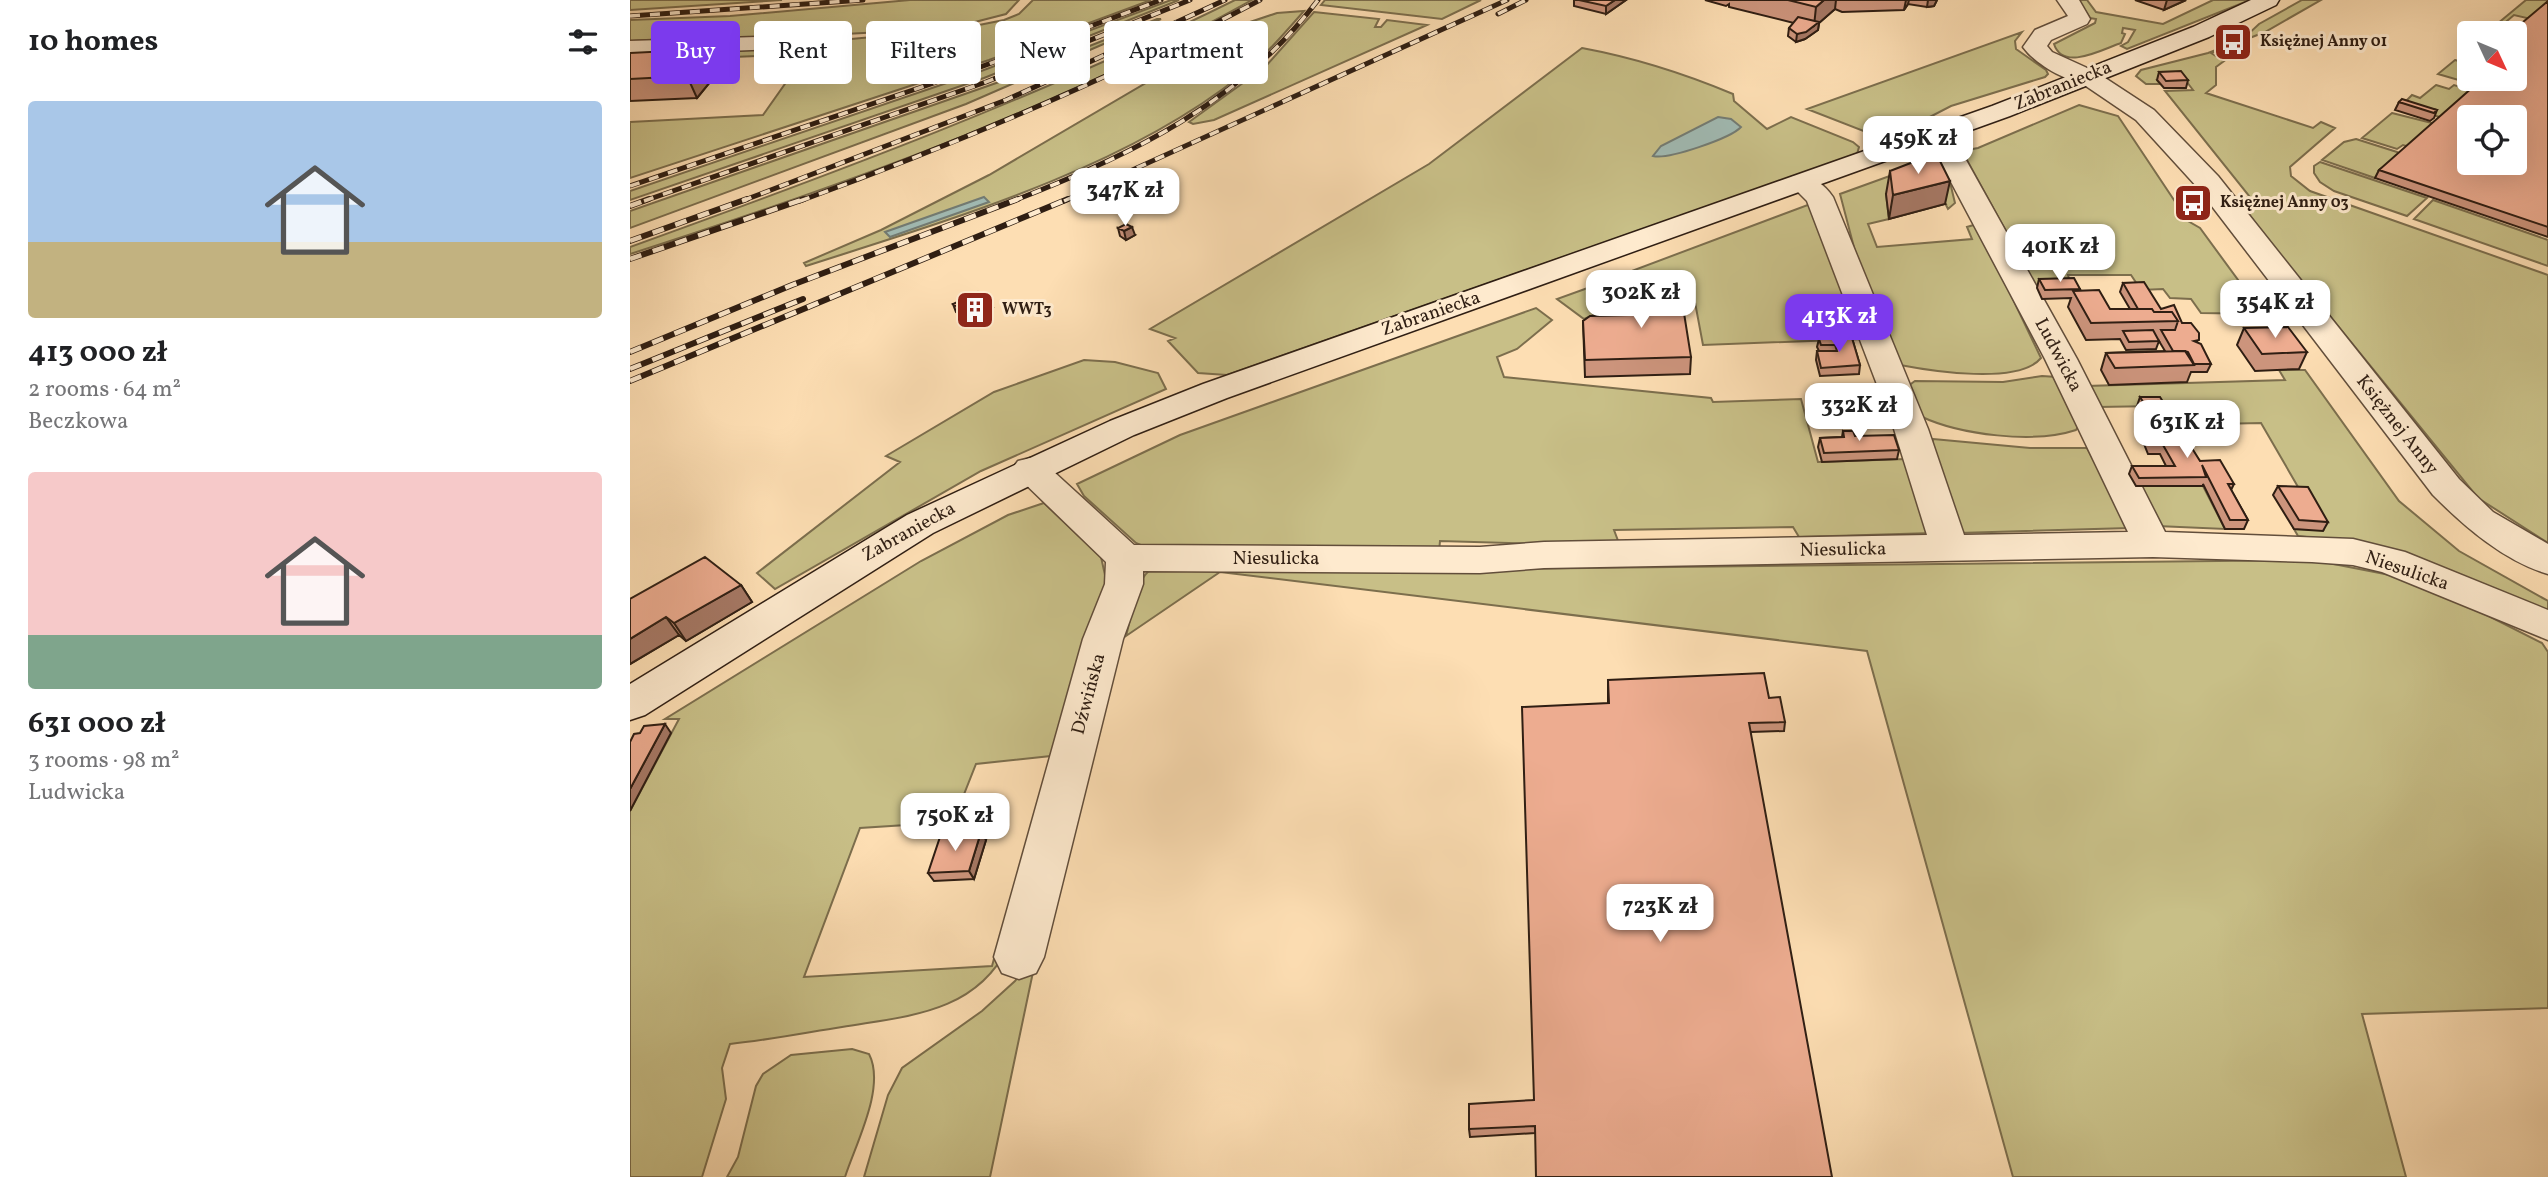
<!DOCTYPE html>
<meta charset="utf-8">
<style>
:root{--surface:#fff;--page:#f6f6f6;--text:#202124;--muted:#757577;--accent:#7c3aed}
body{margin:0;font-family:Vollkorn,serif;background:var(--page);color:var(--text);height:100vh;display:flex;flex-direction:column;font-size:26px;white-space:nowrap}
*{box-sizing:border-box;margin:0}
p{font-size:23px;color:var(--muted)}
.icon{flex:none;width:38px;height:38px;fill:none;stroke:currentColor;stroke-width:2;stroke-linecap:round;stroke-linejoin:round}
.map{position:relative;flex:1;overflow:hidden}
.sheet{display:flex;flex-direction:column;background:var(--surface);width:630px}
.sheet>*{flex:none}
.top-card{position:absolute;left:21px;top:21px;width:665px;height:63px;display:flex;gap:14px}
.needle{width:46px;rotate:134deg}
.fabs{position:absolute;left:1827px;top:21px;display:grid;gap:14px}
.fabs a{display:grid;place-items:center;width:70px;height:70px;border-radius:7px;background:var(--surface);box-shadow:0 7px 28px #0002;font-size:35px}
.price{position:absolute;translate:-50% -60px;padding:0 16px;border-radius:14px;background:#fff;color:#222;font-size:23px;line-height:46px;filter:drop-shadow(0 2px 4px #0008)}
.price::after{content:'';position:absolute;left:50%;top:42px;width:21px;height:16px;margin-left:-10px;background:inherit;clip-path:polygon(0 0,100% 0,50% 100%)}
.price.on{background:var(--accent);color:#fff}
ul{padding:0;list-style:none}
li{display:grid;align-content:center;gap:14px;height:371px;padding:0 28px}
li span{display:grid;place-items:center;height:217px;border-radius:7px;color:#555}
li>.icon{margin-inline-start:auto}
span .icon{width:126px;height:126px;fill:#fffc;stroke-width:1}
li b{font-size:30px}
h2{display:flex;justify-content:space-between;align-items:center;height:84px;padding:0 28px;font-size:30px}
.pill{padding:0 24px;border-radius:7px;background:var(--surface);box-shadow:0 7px 28px #0002;font-size:24px;line-height:63px}
.pill.on{background:var(--accent);color:#fff}
main{display:flex;flex:1;min-height:0}
.map>svg:first-child{display:block}
.green{fill:#c8bf87;stroke:#7c6e4d;stroke-width:2}
.water{fill:#a1bbb4;stroke:#737c74;stroke-width:2}
.lines{fill:none;stroke-linecap:round;stroke-linejoin:round}
.minor-casing{stroke:#624e3b;stroke-width:3}
.tertiary-casing{stroke:#624e3b;stroke-width:3}
.secondary-casing{stroke:#2f1e13;stroke-width:3}
.minor{fill:#feeace;fill-rule:evenodd}
.tertiary{fill:#feeace;fill-rule:evenodd}
.secondary{fill:#feeace;fill-rule:evenodd}
.rail-far1-casing{stroke:#2f1e13;stroke-width:5}
.rail-casing{stroke:#2f1e13;stroke-width:6}
.rail-far1{stroke:#feeace;stroke-width:3.5;stroke-dasharray:10;stroke-linecap:butt}
.rail{stroke:#feeace;stroke-width:4.5;stroke-dasharray:12;stroke-linecap:butt}
.wall{fill:#cc947c;stroke:#2f1e13;stroke-width:2}
.shaded-wall{fill:#a67865;stroke:#2f1e13;stroke-width:2}
.building{fill:#edac90;stroke:#2f1e13;stroke-width:2;fill-rule:evenodd}
.labels{text-anchor:middle;dominant-baseline:central;stroke-width:6;stroke-linejoin:round;paint-order:stroke}
.far-poi-label{font-size:16px;font-weight:bold;fill:#2f1e13;stroke:#feeace;text-anchor:start}
.street-label{font-size:19px;fill:#2f1e13;stroke:#feeace}
</style>
<main>
<section class="sheet">
<h2>10 homes<svg class="icon" aria-label="filters" viewBox="0 0 24 24"><path d="M4 7h16M4 17h16"/><circle cx="9" cy="7" r="2"/><circle cx="15" cy="17" r="2"/></svg></h2>
<ul>
<li><span style="background:linear-gradient(#a9c7e8 65%,#c2b280 0)"><svg class="icon" aria-label="home" viewBox="0 0 24 24"><path d="M3 11l9-7 9 7M6 9v11h12V9"/></svg></span><div><b>413 000 zł</b><p>2 rooms · 64 m²</p><p>Beczkowa</p></div></li>
<li><span style="background:linear-gradient(#f6c9c9 75%,#7fa58c 0)"><svg class="icon" aria-label="home" viewBox="0 0 24 24"><path d="M3 11l9-7 9 7M6 9v11h12V9"/></svg></span><div><b>631 000 zł</b><p>3 rooms · 98 m²</p><p>Ludwicka</p></div></li>
</ul>
</section>
<div class="map">
<svg width="1918" height="1177" viewBox="0 0 1918 1177">
<rect width="100%" height="100%" fill="#fddeb3"/>
<filter id="stains"><feTurbulence type="fractalNoise" baseFrequency=".00286" numOctaves="4"/><feColorMatrix values="0 0 0 0 .2 0 0 0 0 .09 0 0 0 0 .02 0 0 0 .5 -.17"/></filter>
<radialGradient id="worn" r=".72"><stop offset=".6" stop-color="#630" stop-opacity="0"/><stop offset="1" stop-color="#630" stop-opacity=".3"/></radialGradient>
<path class="green" d="M 0,0 L 152,0 L 0,10 Z
M 280,0 L 389,0 L 376,14 L 341,23 L 272,31 L 40,43 L 38,39 L 0,41 L 0,20 L 100,16 Z
M 403,0 L 521,0 L 359,60 L 0,178 L 0,122 L 133,115 L 176,54 L 0,61 L 0,52 L 167,44 L 329,29 L 374,20 L 389,14 Z
M 541,0 L 549,0 L 354,78 L 0,200 L 0,191 L 346,73 Z
M 605,0 L 622,0 C 427,109 212,186 0,254 L 0,247 C 205,173 409,97 605,0 Z
M 695,0 L 851,0 L 812,19 L 691,5 Z
M 1448,0 L 1457,0 L 1466,12 L 1533,24 L 1583,0 L 1620,0 L 1497,49 L 1491,46 L 1498,42 L 1505,30 L 1493,28 L 1492,33 L 1495,34 L 1491,43 C 1473,49 1433,72 1424,44 L 1465,23 L 1466,19 L 1460,18 Z
M 1672,0 L 1691,0 L 1635,32 L 1581,53 L 1594,61 L 1586,67 L 1586,85 L 1576,93 L 1683,128 L 1691,122 L 1705,128 L 1660,167 L 1661,176 L 1680,191 L 1918,275 L 1918,543 L 1848,498 L 1637,239 L 1608,199 L 1620,197 L 1535,91 L 1563,90 L 1553,77 L 1527,80 L 1530,84 L 1516,84 L 1506,76 L 1511,70 L 1578,53 L 1612,40 L 1629,24 Z
M 1896,0 L 1918,0 L 1918,7 L 1901,19 L 1884,15 L 1865,31 L 1861,29 Z
M 674,11 C 654,34 634,57 610,76 C 492,170 319,220 176,266 L 174,263 L 251,230 L 359,175 L 620,22 L 647,13 Z
M 684,12 L 749,19 L 745,27 L 751,27 L 757,20 L 797,25 L 584,120 L 563,124 L 559,122 L 635,67 Z
M 527,19 L 531,19 L 336,104 L 0,228 L 0,211 L 372,81 Z
M 1392,32 L 1385,41 L 1386,49 L 1416,70 L 1418,74 L 1415,77 L 1321,106 L 1267,134 L 1242,130 L 1236,132 L 1177,109 Z
M 952,48 C 1006,58 1053,73 1103,94 L 1104,101 L 1137,129 L 1161,117 L 1223,142 L 1229,147 L 1227,154 L 597,375 L 568,373 L 538,341 L 545,338 L 520,329 L 799,164 Z
M 1825,60 L 1839,64 L 1839,79 L 1857,79 L 1849,86 L 1808,74 Z
M 1806,85 L 1819,89 L 1824,85 L 1843,91 L 1813,118 L 1782,109 L 1775,102 L 1782,95 L 1790,98 Z
M 1449,105 L 1488,116 L 1558,221 L 1570,228 L 1633,314 L 1571,313 L 1561,299 L 1540,298 L 1533,289 L 1511,290 L 1501,275 L 1438,275 L 1441,286 L 1407,288 L 1332,151 L 1348,148 Z
M 1762,113 L 1806,124 L 1780,147 L 1773,145 L 1767,149 L 1732,138 Z
M 1726,139 L 1767,152 L 1771,155 L 1745,178 L 1692,160 L 1714,142 Z
M 1301,161 L 1317,170 L 1325,203 L 1318,209 L 1304,182 L 1256,194 L 1259,219 L 1238,224 L 1247,247 L 1342,239 L 1337,227 L 1347,224 L 1411,358 C 1389,385 1301,371 1270,365 L 1250,312 L 1231,274 L 1210,194 Z
M 1690,162 L 1797,198 L 1777,216 L 1704,191 L 1690,182 L 1684,173 L 1684,166 Z
M 1803,200 L 1918,240 L 1918,266 L 1784,219 Z
M 1183,203 L 1232,339 L 1073,345 L 1061,281 L 1012,300 L 983,278 Z
M 980,280 L 1003,299 L 954,319 L 927,299 Z
M 906,308 L 922,320 L 887,349 L 867,357 L 874,377 L 1081,398 L 1083,402 L 1171,399 L 1188,462 L 1276,459 L 1303,533 L 1169,537 L 1163,527 L 984,530 L 990,546 L 810,541 L 809,552 L 513,546 L 506,543 L 454,496 L 447,484 L 550,435 Z
M 454,360 L 485,362 L 528,373 L 536,389 L 351,471 L 145,589 L 127,573 L 270,462 L 256,456 L 364,392 Z
M 1649,370 L 1675,370 L 1769,501 L 1829,551 L 1918,601 L 1918,616 L 1730,543 L 1668,536 L 1664,529 L 1693,530 L 1631,423 L 1538,425 L 1526,406 L 1468,407 L 1457,386 L 1655,380 Z
M 1412,376 L 1427,377 L 1452,420 L 1446,430 C 1404,444 1330,435 1290,416 L 1278,386 L 1285,381 L 1373,382 Z
M 1303,439 L 1400,448 L 1457,448 L 1500,528 L 1329,533 L 1301,451 Z
M 1506,486 L 1573,486 L 1595,529 L 1527,526 Z
M 414,503 L 471,557 L 479,593 L 430,755 L 346,764 L 323,822 L 230,828 L 174,977 L 362,966 L 381,897 L 388,905 C 385,918 384,935 378,947 C 345,1014 276,1016 212,1027 C 174,1033 138,1040 100,1044 L 92,1068 L 96,1099 L 72,1177 L 0,1177 L 0,811 L 49,719 L 35,719 L 291,561 L 378,515 Z
M 1683,560 L 1765,576 L 1831,602 L 1912,643 L 1918,652 L 1918,1008 L 1732,1014 L 1776,1177 L 1383,1177 L 1237,651 L 590,572 L 496,636 C 501,618 504,594 513,578 C 525,556 570,567 590,572 Z
M 407,953 L 360,1177 L 234,1177 L 258,1095 L 272,1068 L 352,1011 L 385,981 Z
M 222,1049 L 239,1054 C 256,1087 226,1143 215,1177 L 97,1177 L 108,1157 L 126,1086 L 133,1074 L 161,1055 Z"/>
<path class="water" d="M 1088,117 L 1101,119 L 1111,127 C 1101,138 1038,160 1023,156 L 1031,146 Z
M 354,197 L 359,202 L 260,237 L 255,232 Z"/>
<g class="lines">
<defs>
<path id="minor" d="M 1427,0 L 1449,0 L 1460,19 L 1457,24 L 1421,40 L 1417,46 L 1422,52 L 1466,72 L 1470,77 L 1466,82 C 1444,88 1406,65 1393,47 L 1405,30 L 1438,16 Z
M 161,36 L 172,43 L 169,48 L 0,55 L 0,41 Z
M 1303,128 L 1312,131 L 1327,144 L 1447,359 L 1535,532 L 1723,539 L 1775,552 L 1918,610 L 1918,640 L 1752,572 L 1723,565 L 1682,562 L 1523,557 L 914,568 L 850,573 L 513,571 L 513,584 L 493,639 L 414,957 L 406,973 L 389,979 L 372,973 L 364,957 L 453,639 L 475,584 L 476,562 L 388,477 L 382,469 L 388,461 L 400,458 L 412,461 L 504,545 L 850,547 L 914,542 L 1297,535 L 1264,429 L 1177,201 L 1159,183 L 1162,177 C 1179,173 1193,183 1203,197 L 1298,429 L 1334,535 L 1498,532 L 1415,359 L 1303,148 L 1290,136 L 1294,131 Z"/>
<path id="tertiary" d="M 1458,70 L 1466,72 L 1524,110 L 1588,176 L 1829,479 L 1863,512 L 1918,544 L 1918,574 C 1874,561 1835,527 1803,495 L 1568,188 L 1506,120 L 1450,82 L 1446,77 L 1450,72 Z"/>
<path id="secondary" d="M 1621,0 L 1649,0 L 1646,5 L 1579,37 L 1380,116 L 597,398 L 504,435 L 303,533 L 15,715 L 0,720 L 0,684 L 277,515 L 480,421 L 573,384 L 1362,106 L 1563,27 Z"/>
</defs>
<use href="#minor" class="minor-casing"/>
<use href="#tertiary" class="tertiary-casing"/>
<use href="#secondary" class="secondary-casing"/>
<use href="#minor" class="minor"/>
<use href="#tertiary" class="tertiary"/>
<use href="#secondary" class="secondary"/>
<defs>
<path id="rail-far1" d="M 868,14 L 896,0
M 0,16 L 233,0
M 0,186 L 345,69 L 531,0
M 14,201 L 356,82 L 560,0
M 112,201 L 376,100 L 595,0
M 170,201 C 328,143 481,79 630,0
M 383,201 C 502,155 610,103 688,0
M 434,201 L 877,0"/>
<path id="rail" d="M 0,206 L 19,199
M 0,241 L 117,199
M 0,259 L 174,199
M 0,352 L 162,285 L 388,199
M 0,369 L 173,299
M 0,381 L 438,199"/>
</defs>
<use href="#rail-far1" class="rail-far1-casing"/>
<use href="#rail" class="rail-casing"/>
<use href="#rail-far1" class="rail-far1"/>
<use href="#rail" class="rail"/>
</g>
<path class="wall" d="M 944,0 L 996,0 L 976,14 L 944,6 Z
M 1075,0 L 1307,0 L 1304,6 L 1297,7 L 1278,4 L 1274,10 L 1212,12 L 1205,9 L 1189,23 L 1188,30 L 1175,39 L 1166,42 L 1158,36 L 1159,28 L 1164,23 L 1099,7 L 1099,4 L 1096,6 Z
M 1505,0 L 1556,0 L 1534,10 Z
M 1918,1 L 1918,237 L 1745,178 L 1749,170 L 1885,79 Z
M 0,53 L 89,71 L 67,98 L 0,101 Z
M 1529,72 L 1558,80 L 1556,88 L 1534,88 L 1527,80 Z
M 1769,102 L 1807,110 L 1804,118 L 1800,121 L 1765,110 Z
M 1260,171 L 1315,204 L 1259,219 L 1256,194 Z
M 488,228 L 505,235 L 496,240 L 490,236 Z
M 1409,279 L 1450,289 L 1450,290 L 1480,309 L 1500,309 L 1490,292 L 1493,283 L 1552,323 L 1568,343 L 1581,364 L 1577,372 L 1561,372 L 1557,382 L 1479,385 L 1471,370 L 1476,353 L 1535,351 L 1529,341 L 1526,349 L 1496,350 L 1490,339 L 1456,340 L 1438,307 L 1441,298 L 1412,299 L 1407,288 Z
M 360,299 L 363,307 L 337,319 L 326,312 L 323,304 Z
M 998,302 L 1061,357 L 1060,374 L 955,377 L 953,321 L 997,315 Z
M 1614,328 L 1677,352 L 1669,369 L 1625,371 L 1607,345 Z
M 1222,338 L 1230,365 L 1229,374 L 1190,376 L 1186,360 L 1187,351 L 1189,351 L 1187,347 L 1189,339 Z
M 1510,397 L 1570,461 L 1604,484 L 1601,490 L 1618,520 L 1614,529 L 1595,529 L 1573,484 L 1573,486 L 1506,486 L 1499,474 L 1502,466 L 1536,466 L 1530,454 L 1518,454 L 1514,444 L 1517,436 L 1526,435 L 1507,406 Z
M 1213,431 L 1225,436 L 1269,450 L 1267,459 L 1192,462 L 1188,447 L 1190,438 L 1212,437 Z
M 1648,486 L 1698,522 L 1693,531 L 1664,529 L 1643,495 Z
M 111,585 L 122,602 L 56,641 L 49,635 L 0,664 L 0,599 Z
M 978,680 L 1139,698 L 1155,722 L 1154,731 L 1121,732 L 905,1133 L 840,1137 L 839,1129 L 904,1100 L 978,704 Z
M 356,840 L 344,879 L 304,881 L 298,873 Z"/>
<path class="shaded-wall" d="M 985,0 L 996,0 L 976,14 L 976,6 Z
M 1194,0 L 1206,0 L 1205,9 L 1189,23 L 1188,30 L 1175,39 L 1166,42 L 1167,34 L 1184,26 L 1186,7 Z
M 1276,0 L 1279,0 L 1278,4 L 1274,10 Z
M 1298,0 L 1307,0 L 1304,6 L 1297,7 Z
M 1537,0 L 1556,0 L 1534,10 Z
M 79,49 L 89,71 L 67,98 L 57,76 Z
M 1320,181 L 1315,204 L 1259,219 L 1263,195 Z
M 502,227 L 505,235 L 496,240 L 494,231 Z
M 360,299 L 363,307 L 337,319 L 334,311 Z
M 111,585 L 122,602 L 56,641 L 44,623 Z
M 36,617 L 49,635 L 0,664 L 0,639 Z
M 35,724 L 41,733 L 0,811 L 0,789 Z
M 351,832 L 356,840 L 344,879 L 339,871 Z"/>
<path class="building" d="M 949,0 L 985,0 L 976,6 Z
M 1158,0 L 1194,0 L 1186,7 Z
M 1918,1 L 1918,227 L 1749,170 L 1852,79 L 1885,79 L 1885,33 L 1880,33 ZM 1839,117 L 1885,117 L 1885,163 L 1839,163 Z
M 1168,17 L 1189,22 L 1176,32 L 1167,34 L 1159,28 Z
M 79,49 L 57,76 L 0,79 L 0,53 Z
M 1551,71 L 1558,80 L 1536,81 L 1529,72 Z
M 1772,99 L 1807,110 L 1804,113 L 1769,102 Z
M 1291,159 L 1309,159 L 1320,181 L 1263,195 L 1260,171 Z
M 496,224 L 502,227 L 494,231 L 488,228 Z
M 1444,278 L 1450,289 L 1415,290 L 1409,279 Z
M 1514,282 L 1531,309 L 1544,305 L 1552,323 L 1561,323 L 1569,333 L 1569,340 L 1564,341 L 1571,344 L 1581,364 L 1564,364 L 1558,352 L 1555,351 L 1543,351 L 1531,330 L 1545,330 L 1548,321 L 1542,312 L 1524,312 L 1522,309 L 1508,309 L 1493,283 Z
M 1050,288 L 1061,357 L 955,360 L 953,321 L 960,316 L 1000,315 L 998,302 L 1020,289 Z
M 1469,290 L 1480,309 L 1522,309 L 1524,312 L 1542,312 L 1548,321 L 1461,323 L 1443,291 Z
M 348,292 L 360,299 L 334,311 L 323,304 Z
M 1658,327 L 1677,352 L 1632,354 L 1614,328 Z
M 1523,330 L 1529,341 L 1499,342 L 1493,331 Z
M 1222,338 L 1230,365 L 1191,368 L 1187,351 L 1207,351 L 1205,345 L 1191,345 L 1189,339 Z
M 1555,351 L 1564,365 L 1485,368 L 1476,353 Z
M 1510,397 L 1530,397 L 1570,461 L 1590,460 L 1604,484 L 1598,484 L 1618,520 L 1600,520 L 1572,465 L 1576,477 L 1509,478 L 1502,466 L 1545,466 L 1533,445 L 1522,445 L 1517,436 L 1534,435 Z
M 1213,431 L 1223,431 L 1225,436 L 1264,435 L 1269,450 L 1194,453 L 1190,438 L 1214,437 Z
M 1648,486 L 1678,487 L 1698,522 L 1669,520 Z
M 75,557 L 111,585 L 44,623 L 36,617 L 0,639 L 0,599 Z
M 1134,673 L 1139,698 L 1150,697 L 1155,722 L 1119,723 L 1202,1177 L 906,1177 L 905,1126 L 839,1129 L 839,1104 L 904,1100 L 892,707 L 979,703 L 978,680 Z
M 35,724 L 0,789 L 0,742 L 4,734 L 10,733 L 14,726 Z
M 351,832 L 339,871 L 298,873 L 311,834 Z"/>
<defs>
<symbol id="bus-square" viewBox="-11 -11 22 22"><rect x="-9" y="-9" width="18" height="18" rx="4" fill="#8f2418" stroke="#feeace"/><path d="M-5-6H5V4H4V6H2V4H-2V6H-4V4H-5ZM-3.5-4V0h7V-4ZM-3.5 1.2v1.5H-2V1.2ZM2 1.2v1.5H3.5V1.2Z" fill="#fff"/></symbol>
<symbol id="building-square" viewBox="-11 -11 22 22"><rect x="-9" y="-9" width="18" height="18" rx="4" fill="#8f2418" stroke="#feeace"/><path d="M-4-6H4V6H1V3H-1V6H-4ZM-2.5-4.3h1.7v1.8h-1.7ZM.8-4.3h1.7v1.8H.8ZM-2.5-1h1.7V.8h-1.7ZM.8-1h1.7V.8H.8Z" fill="#fff"/></symbol>
</defs>
<g fill-rule="evenodd">
<use href="#bus-square" x="1581" y="20" width="44" height="44"/>
<use href="#bus-square" x="1541" y="181" width="44" height="44"/>
<use href="#building-square" x="323" y="288" width="44" height="44"/>
</g>
<g class="labels">
<g class="far-poi-label">
<text x="1630" y="42">Księżnej Anny 01</text>
<text x="1590" y="203">Księżnej Anny 03</text>
<text x="372" y="310">WWT3</text>
</g>
<g class="street-label">
<text transform="translate(1433 86) rotate(-22)">Zabraniecka</text>
<text transform="translate(801 314) rotate(-19)">Zabraniecka</text>
<text transform="translate(1428 355) rotate(62)">Ludwicka</text>
<text transform="translate(1767 425) rotate(52)">Księżnej Anny</text>
<text transform="translate(279 532) rotate(-29)">Zabraniecka</text>
<text transform="translate(1213 550) rotate(-1)">Niesulicka</text>
<text x="646" y="559">Niesulicka</text>
<text transform="translate(1777 571) rotate(19)">Niesulicka</text>
<text transform="translate(459 694) rotate(-75)">Dźwińska</text>
</g>
</g>
<rect width="100%" height="100%" filter="url(#stains)"/>
<rect width="100%" height="100%" fill="url(#worn)"/>
</svg>
<div class="fabs">
<a><svg class="needle" viewBox="-14 -14 28 28"><path d="M0-13l5 13h-10z" fill="#e53935"/><path d="M0 13l5-13h-10z" fill="#757577"/></svg></a>
<a><svg class="icon" aria-label="locate" viewBox="0 0 24 24"><circle cx="12" cy="12" r="6"/><path d="M12 2v4M12 18v4M2 12h4M18 12h4"/></svg></a>
</div>
<b class="price" style="left:1288px;top:176px">459K zł</b>
<b class="price" style="left:495px;top:228px">347K zł</b>
<b class="price" style="left:1430px;top:284px">401K zł</b>
<b class="price" style="left:1011px;top:330px">302K zł</b>
<b class="price" style="left:1645px;top:340px">354K zł</b>
<b class="price on" style="left:1209px;top:354px">413K zł</b>
<b class="price" style="left:1229px;top:443px">332K zł</b>
<b class="price" style="left:1557px;top:460px">631K zł</b>
<b class="price" style="left:325px;top:853px">750K zł</b>
<b class="price" style="left:1030px;top:944px">723K zł</b>
<div class="top-card">
<a class="pill on">Buy</a>
<a class="pill">Rent</a>
<a class="pill">Filters</a>
<a class="pill">New</a>
<a class="pill">Apartment</a>
</div>
</div>
</main>
